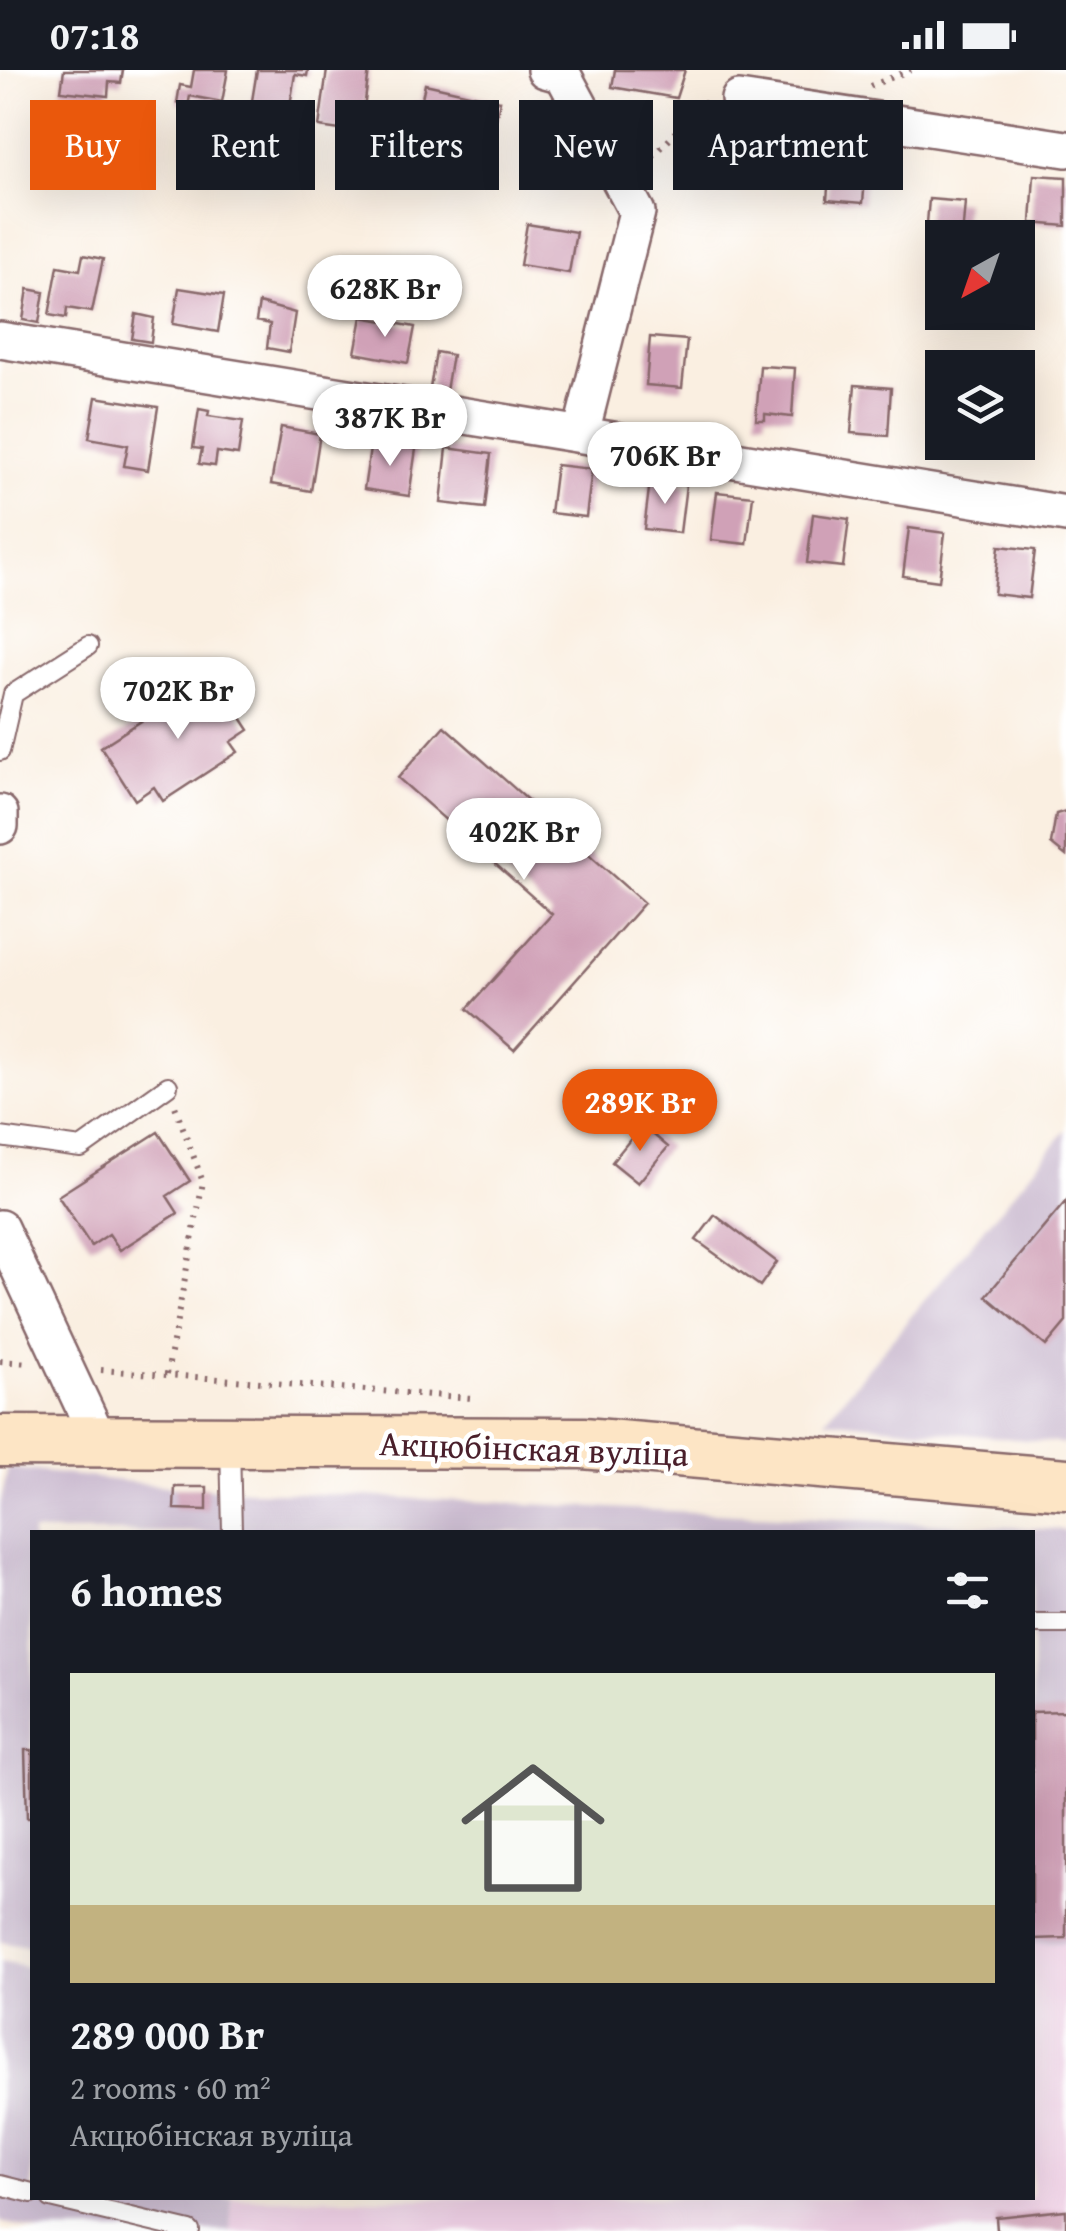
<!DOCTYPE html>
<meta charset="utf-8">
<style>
:root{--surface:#171b24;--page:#20242c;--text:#f1f3f6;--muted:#9ea1a6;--accent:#ea580c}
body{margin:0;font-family:"Gentium Book Plus",serif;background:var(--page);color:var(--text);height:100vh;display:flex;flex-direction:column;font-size:38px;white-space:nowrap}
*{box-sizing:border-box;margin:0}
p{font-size:32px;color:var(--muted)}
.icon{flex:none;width:55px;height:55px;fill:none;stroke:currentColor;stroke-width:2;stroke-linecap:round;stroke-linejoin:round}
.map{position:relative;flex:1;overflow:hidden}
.sheet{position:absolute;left:30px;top:1460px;width:1005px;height:670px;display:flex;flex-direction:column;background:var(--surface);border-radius:0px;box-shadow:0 10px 40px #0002}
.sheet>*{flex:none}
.top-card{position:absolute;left:30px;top:30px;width:1008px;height:90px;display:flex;gap:20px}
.needle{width:65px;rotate:220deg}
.controls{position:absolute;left:925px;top:150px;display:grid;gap:20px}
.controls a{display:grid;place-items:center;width:110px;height:110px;border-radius:0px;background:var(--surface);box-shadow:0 10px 40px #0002;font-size:50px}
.price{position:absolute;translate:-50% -85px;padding:0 22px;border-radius:35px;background:#fff;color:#222;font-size:32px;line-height:65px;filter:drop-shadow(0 2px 5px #0008)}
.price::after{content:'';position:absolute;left:50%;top:60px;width:30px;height:22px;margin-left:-15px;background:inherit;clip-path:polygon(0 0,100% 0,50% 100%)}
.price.on{background:var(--accent);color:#fff}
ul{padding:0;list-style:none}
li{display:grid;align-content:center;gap:20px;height:530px;padding:0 40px}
li span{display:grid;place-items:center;height:310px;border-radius:0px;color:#555}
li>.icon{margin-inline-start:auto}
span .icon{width:180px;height:180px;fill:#fffc;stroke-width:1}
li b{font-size:42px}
h2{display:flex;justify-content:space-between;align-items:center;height:120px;padding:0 40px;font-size:42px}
.pill{padding:0 35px;border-radius:0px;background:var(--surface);box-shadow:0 10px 40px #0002;font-size:35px;line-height:90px}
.pill.on{background:var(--accent);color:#fff}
.status{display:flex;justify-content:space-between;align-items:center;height:70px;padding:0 50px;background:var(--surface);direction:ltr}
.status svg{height:28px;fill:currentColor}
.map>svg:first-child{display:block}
.built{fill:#efd0e5}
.industrial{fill:#cdbed2}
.building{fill:#d0a1b7}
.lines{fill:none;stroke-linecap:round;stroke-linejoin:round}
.lane-casing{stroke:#88686b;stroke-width:22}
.street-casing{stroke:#88686b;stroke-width:40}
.secondary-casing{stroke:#88686b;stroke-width:55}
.path{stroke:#88686b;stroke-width:6;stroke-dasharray:2.5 8;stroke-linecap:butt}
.lane{stroke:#fff;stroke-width:18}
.street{stroke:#fff;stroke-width:35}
.secondary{stroke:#fde5c5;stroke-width:50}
.labels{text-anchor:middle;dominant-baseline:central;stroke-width:9;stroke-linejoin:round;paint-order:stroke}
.street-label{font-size:35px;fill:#4a1f2b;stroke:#fff}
</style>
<div class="status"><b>07:18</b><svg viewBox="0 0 49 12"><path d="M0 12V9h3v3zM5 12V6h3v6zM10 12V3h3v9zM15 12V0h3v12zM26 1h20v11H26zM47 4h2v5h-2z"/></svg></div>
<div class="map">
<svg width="1066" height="2161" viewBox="0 0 1066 2161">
<rect width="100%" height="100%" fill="#fff"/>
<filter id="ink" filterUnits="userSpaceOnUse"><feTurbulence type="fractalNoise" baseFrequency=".01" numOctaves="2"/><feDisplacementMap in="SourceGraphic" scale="20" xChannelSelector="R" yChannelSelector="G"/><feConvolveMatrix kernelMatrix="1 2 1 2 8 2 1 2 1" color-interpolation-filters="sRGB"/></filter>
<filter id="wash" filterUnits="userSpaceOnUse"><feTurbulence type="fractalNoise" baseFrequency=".0048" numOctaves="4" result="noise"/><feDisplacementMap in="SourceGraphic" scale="40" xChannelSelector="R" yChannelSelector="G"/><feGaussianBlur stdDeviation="2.25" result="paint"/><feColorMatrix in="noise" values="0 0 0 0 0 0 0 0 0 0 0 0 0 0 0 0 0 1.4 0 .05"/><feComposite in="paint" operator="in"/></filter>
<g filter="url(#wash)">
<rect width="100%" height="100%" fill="#faefe1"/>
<path class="built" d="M 1066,1873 L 1066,2161 L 230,2161 L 232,2128 L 1032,2128 L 1033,1874 Z"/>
<path class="industrial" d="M 1066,1060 L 1066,1374 L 825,1350 Z
M 8,1398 L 175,1417 L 1066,1460 L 1066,1873 L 1033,1874 L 1032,1462 L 32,1462 L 32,1878 L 0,1872 L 0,1435 Z
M 0,1892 L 32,1898 L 32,2128 L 232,2128 L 230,2161 L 41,2161 L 0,2152 Z"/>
<g id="blocks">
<path class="building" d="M 64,0 L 123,0 L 121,13 L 109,12 L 108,26 L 61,21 Z
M 194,0 L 228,0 L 222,32 L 190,26 L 188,36 L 177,33 L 180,15 L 191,17 Z
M 257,0 L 308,0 L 307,6 L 295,4 L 287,55 L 258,50 L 260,38 L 251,37 Z
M 327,0 L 369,0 L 361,63 L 319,57 Z
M 615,0 L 685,0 L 676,28 L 612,17 Z
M 425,14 L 500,31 L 489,80 L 432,67 L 429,78 L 411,74 L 417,49 L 410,47 L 414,32 L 421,33 Z
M 831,82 L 867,84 L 863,133 L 827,130 Z
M 1034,105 L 1066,107 L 1066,156 L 1031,153 Z
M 929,129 L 965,132 L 962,168 L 942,168 L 942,179 L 925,178 Z
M 527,154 L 576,162 L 569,203 L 520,195 Z
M 83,185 L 103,189 L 92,242 L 67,238 L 66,248 L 49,245 L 58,196 L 80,200 Z
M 179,218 L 224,225 L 218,262 L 173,254 Z
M 28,219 L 44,222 L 39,253 L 23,250 Z
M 259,233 L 295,243 L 289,282 L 267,278 L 270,254 L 256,251 Z
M 136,244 L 154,248 L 151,272 L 132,269 Z
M 362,247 L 415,257 L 408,293 L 355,283 Z
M 650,267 L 687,270 L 682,318 L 646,315 Z
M 436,282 L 452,285 L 446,321 L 430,318 Z
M 760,296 L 795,298 L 792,347 L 765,344 L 765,350 L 756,350 Z
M 855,315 L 891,318 L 888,366 L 851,363 Z
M 96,327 L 158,337 L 148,400 L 124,396 L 128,375 L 89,368 Z
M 199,339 L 209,341 L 208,346 L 243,351 L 238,385 L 217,382 L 215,396 L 199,394 L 202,379 L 193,378 Z
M 281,357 L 320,364 L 311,421 L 271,414 Z
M 371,372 L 416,379 L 409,426 L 364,419 Z
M 447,378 L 491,384 L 485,438 L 441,433 Z
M 556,395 L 592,399 L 586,447 L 550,443 Z
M 650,411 L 686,415 L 680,463 L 644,459 Z
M 717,422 L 753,426 L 747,474 L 711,470 Z
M 813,444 L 849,449 L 843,497 L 807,493 Z
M 909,458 L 945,463 L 939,511 L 903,506 Z
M 999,476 L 1035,480 L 1029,528 L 994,524 Z
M 213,605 L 249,660 L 231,672 L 238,682 L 163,731 L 154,717 L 135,730 L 101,677 Z
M 444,656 L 644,833 L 514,980 L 467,939 L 552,844 L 398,708 Z
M 1066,741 L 1066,786 L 1051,774 L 1056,744 Z
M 642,1055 L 668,1077 L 638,1113 L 612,1092 Z
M 158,1062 L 190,1111 L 167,1126 L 178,1143 L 120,1180 L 109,1164 L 91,1176 L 58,1126 Z
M 1066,1131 L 1066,1252 L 1046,1276 L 986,1226 Z
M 715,1145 L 777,1192 L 760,1216 L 696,1170 Z
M 175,1417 L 207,1417 L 207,1440 L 174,1439 Z
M 1066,1641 L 1066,1868 L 1032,1869 L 1032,1642 Z
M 25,1680 L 32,1680 L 32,1748 L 27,1748 Z
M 1066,2140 L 1066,2161 L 997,2161 L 996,2147 Z"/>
</g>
</g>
<g filter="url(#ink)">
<use href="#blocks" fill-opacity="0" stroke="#88686b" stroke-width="2.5"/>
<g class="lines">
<defs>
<path id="lane" d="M 0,681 L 13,624 L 88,576
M 0,1067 L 81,1078 L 168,1016
M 230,1373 L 232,1462
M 1032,1554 L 1066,1554
M 0,2115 L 32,2123
M 51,2128 L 190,2161"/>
<path id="street" d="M 545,0 L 563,5 L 637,142 L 581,363
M 739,29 L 1066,79
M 0,270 L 1066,444
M 0,743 L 0,756
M 0,1158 L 99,1370"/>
<path id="secondary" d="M 0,1371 L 583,1373 L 1066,1414"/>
</defs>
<use href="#lane" class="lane-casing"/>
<use href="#street" class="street-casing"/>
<use href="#secondary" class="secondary-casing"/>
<path class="path" d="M 870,16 L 911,0
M 646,94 L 706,31
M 0,1291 L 29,1293
M 101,1300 L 472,1328
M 167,1304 L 203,1112 L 175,1036"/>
<use href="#lane" class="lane"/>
<use href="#street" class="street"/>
<use href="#secondary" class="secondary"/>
</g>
</g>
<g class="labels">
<g class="street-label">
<text transform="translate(534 1378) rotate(2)">Акцюбінская вуліца</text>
</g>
</g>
</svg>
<div class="controls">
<a><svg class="needle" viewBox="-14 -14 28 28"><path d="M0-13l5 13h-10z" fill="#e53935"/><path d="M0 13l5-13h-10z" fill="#9ea1a6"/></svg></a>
<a><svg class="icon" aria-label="layers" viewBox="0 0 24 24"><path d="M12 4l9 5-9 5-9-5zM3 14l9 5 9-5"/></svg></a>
</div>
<b class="price" style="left:385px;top:270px">628K Br</b>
<b class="price" style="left:390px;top:399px">387K Br</b>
<b class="price" style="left:665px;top:437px">706K Br</b>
<b class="price" style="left:178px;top:672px">702K Br</b>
<b class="price" style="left:524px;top:813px">402K Br</b>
<b class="price on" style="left:640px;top:1084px">289K Br</b>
<div class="top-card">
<a class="pill on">Buy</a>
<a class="pill">Rent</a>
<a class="pill">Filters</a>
<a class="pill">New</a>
<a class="pill">Apartment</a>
</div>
<section class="sheet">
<h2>6 homes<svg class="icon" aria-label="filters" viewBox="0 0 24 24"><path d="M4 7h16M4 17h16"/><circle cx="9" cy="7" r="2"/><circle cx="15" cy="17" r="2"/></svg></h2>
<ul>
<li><span style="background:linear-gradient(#dfe7d0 75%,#c2b280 0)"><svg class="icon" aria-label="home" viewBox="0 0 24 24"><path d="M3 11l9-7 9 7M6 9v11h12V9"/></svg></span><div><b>289 000 Br</b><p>2 rooms · 60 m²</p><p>Акцюбінская вуліца</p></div></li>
</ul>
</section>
</div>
